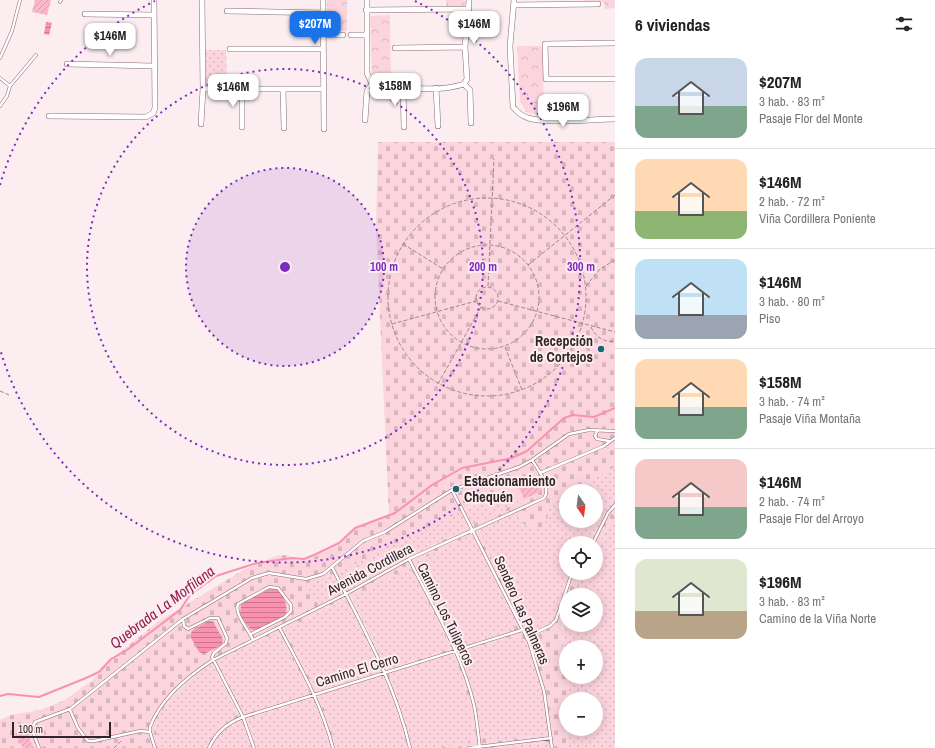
<!DOCTYPE html>
<html lang="es">
<meta charset="utf-8">
<style>
:root{--surface:#fff;--page:#f2f2f2;--text:#222;--muted:#767676;--line:#e0e0e0;--accent:#1a73e8}
body{margin:0;font-family:"Archivo Narrow",sans-serif;background:var(--page);color:var(--text);height:100vh;display:flex;flex-direction:column;font-size:15px;white-space:nowrap}
*{box-sizing:border-box;margin:0}
p{font-size:13px;color:var(--muted)}
.icon{flex:none;width:22px;height:22px;fill:none;stroke:currentColor;stroke-width:2;stroke-linecap:round;stroke-linejoin:round}
.map{position:relative;flex:1;overflow:hidden}
.drawer{display:flex;flex-direction:column;background:var(--surface);width:320px}
.drawer>*{flex:none}
.needle{width:26px;rotate:166deg}
.tools{position:absolute;left:559px;top:484px;display:grid;gap:8px}
.tools a{display:grid;place-items:center;width:44px;height:44px;border-radius:50%;background:var(--surface);box-shadow:0 2px 10px #0003;font-size:20px}
.scale{position:absolute;left:12px;bottom:10px;width:99px;box-sizing:border-box;padding-left:4px;border:2px solid #312327;border-top:0;font-size:11px;line-height:14px;white-space:nowrap;color:#312327;-webkit-text-stroke:3px #fcedf1;paint-order:stroke}
.price{position:absolute;translate:-50% -34px;padding:0 9px;border-radius:8px;background:#fff;color:#222;font-size:13px;line-height:26px;filter:drop-shadow(0 1px 2px #0008)}
.price::after{content:'';position:absolute;left:50%;top:24px;width:12px;height:9px;margin-left:-6px;background:inherit;clip-path:polygon(0 0,100% 0,50% 100%)}
.price.active{background:var(--accent);color:#fff}
ul{padding:0;list-style:none}
li{display:flex;align-items:center;gap:12px;height:100px;padding:0 20px}
li+li{border-top:1px solid var(--line)}
li span{display:grid;place-items:center;flex:none;width:112px;height:80px;border-radius:12px;color:#555}
li>.icon{margin-inline-start:auto}
span .icon{width:48px;height:48px;fill:#fffc;stroke-width:1}
li b{font-size:17px}
h2{display:flex;justify-content:space-between;align-items:center;height:48px;padding:0 20px;font-size:17px}
main{display:flex;flex:1;min-height:0}
.map>svg:first-child{display:block}
.grass{fill:url(#grass-dots)}
.cemetery{fill:url(#cemetery-stones);fill-rule:evenodd}
.park{fill:url(#park-crowns)}
.water{fill:url(#water-rules)}
.lines{fill:none;stroke-linecap:round;stroke-linejoin:round}
.stream{stroke:#f992af;stroke-width:2}
.building{fill:url(#building-hatch)}
.lane-casing{stroke:#886970;stroke-width:3.5}
.street-casing{stroke:#886970;stroke-width:6}
.path{stroke:#98898d;stroke-width:1;stroke-dasharray:4 2;stroke-linecap:butt}
.lane{stroke:#fff;stroke-width:2.5}
.street{stroke:#fff;stroke-width:5}
.ring{fill:none;stroke:#7b2cbf;stroke-width:2;stroke-dasharray:2 4}
.poi-dot{fill:#1b6671;stroke:#fcedf1;stroke-width:1.5}
.labels{text-anchor:middle;dominant-baseline:central;stroke-width:4;stroke-linejoin:round;paint-order:stroke}
.poi-label{font-size:14px;font-weight:bold;fill:#312327;stroke:#fcedf1;text-anchor:end}
.street-label{font-size:14px;fill:#312327;stroke:#fcedf1}
.water-label{font-size:15px;font-style:italic;fill:#941c4d;stroke:#fcedf1}
.centre{fill:#7b2cbf;stroke:#fcedf1;stroke-width:2}
.ring-label{font-size:12px;text-anchor:middle;font-weight:bold;fill:#7b2cbf;stroke:#fcedf1;stroke-width:4;stroke-linejoin:round;paint-order:stroke}
</style>
<main>
<div class="map">
<svg width="615" height="748" viewBox="0 0 615 748">
<defs>
<pattern id="grass-dots" width="8" height="8" patternUnits="userSpaceOnUse"><rect width="8" height="8" fill="#fcd4dd"/><path d="M2 2h.1M6 6h.1" fill="none" stroke="#d8b6be" stroke-width="1.8" stroke-linecap="round"/></pattern>
<pattern id="cemetery-stones" width="16" height="16" patternUnits="userSpaceOnUse"><rect width="16" height="16" fill="#fcd4dd"/><path d="M2 7V4a2 2 0 0 1 4 0v3zM10 15v-3a2 2 0 0 1 4 0v3z" fill="#d8b6be"/></pattern>
<pattern id="park-crowns" width="20" height="18" patternUnits="userSpaceOnUse"><rect width="20" height="18" fill="#fcd4dd"/><path d="M2 6a3 3 0 1 1 6 0M12 15a3 3 0 1 1 6 0" fill="none" stroke="#d8b6be"/></pattern>
<pattern id="water-rules" width="6" height="5" patternUnits="userSpaceOnUse"><rect width="6" height="5" fill="#f992af"/><path d="M0 2.5h6" fill="none" stroke="#ca778e"/></pattern>
<pattern id="building-hatch" width="6" height="6" patternUnits="userSpaceOnUse"><rect width="6" height="6" fill="#fab9ca"/><path d="M-1 1l2-2M0 6l6-6M5 7l2-2" fill="none" stroke="#d79fae"/></pattern>
</defs>
<rect width="100%" height="100%" fill="#fcedf1"/>
<path class="grass" d="M 205,50 L 226,50 L 227,84 L 206,85 Z
M 615,467 L 615,503 L 591,543 L 566,543 L 566,573 L 570,573 L 567,577 L 556,619 L 551,625 L 528,633 L 478,530 L 513,514 L 517,515 L 522,522 L 549,511 L 547,505 L 566,494 L 566,521 L 596,521 L 596,491 L 572,491 Z
M 512,488 L 519,502 L 472,525 L 464,510 Z
M 460,511 L 468,527 L 346,591 L 336,573 Z
M 615,516 L 615,748 L 567,748 L 567,729 L 596,729 L 596,699 L 566,699 L 567,691 L 572,677 L 596,677 L 596,647 L 566,647 L 566,658 C 562,643 560,630 566,615 L 566,625 L 596,625 L 596,595 L 571,595 L 581,573 L 596,573 L 596,548 Z
M 473,533 L 517,620 L 513,632 L 458,647 L 414,563 Z
M 410,567 L 451,648 L 387,670 L 351,596 Z
M 333,574 L 343,593 L 319,604 L 305,585 Z
M 346,598 L 382,671 L 317,692 L 285,630 Z
M 278,632 L 310,694 L 244,715 L 216,661 Z
M 513,636 L 526,641 L 541,683 L 549,728 L 543,735 L 490,742 L 482,736 L 474,698 L 460,652 Z
M 453,652 L 463,679 L 476,734 L 467,744 L 435,748 L 412,748 L 402,712 L 389,673 Z
M 212,664 L 239,715 L 220,727 L 207,748 L 162,748 C 160,742 154,731 156,724 C 161,704 194,673 212,664 Z
M 383,675 L 397,712 L 407,748 L 336,748 L 328,717 L 318,695 Z
M 312,698 L 325,729 L 329,748 L 255,748 L 246,719 Z
M 241,719 L 252,748 L 210,748 L 224,728 Z
M 549,742 L 550,748 L 495,748 Z"/>
<path class="cemetery" d="M 378,142 L 615,142 L 615,467 L 572,491 L 566,491 L 566,494 L 547,505 C 551,517 544,535 528,527 C 522,524 520,517 515,513 L 478,530 L 528,633 L 551,625 L 556,619 L 567,577 L 570,573 L 581,573 L 571,595 L 566,595 L 566,615 L 562,624 L 562,642 L 566,658 L 566,677 L 572,677 L 566,699 L 567,748 L 550,748 L 548,742 L 495,748 L 435,748 L 466,744 L 476,734 L 463,679 L 453,653 L 389,673 L 402,712 L 412,748 L 407,748 L 397,712 L 383,675 L 318,695 L 328,717 L 336,748 L 329,748 L 325,729 L 311,698 L 246,719 L 255,748 L 252,748 L 241,719 L 224,728 L 210,748 L 207,748 C 212,732 225,722 239,714 L 212,664 C 194,672 161,704 156,724 C 154,731 160,742 162,748 L 0,748 L 0,720 L 11,715 L 40,710 L 63,701 L 92,681 L 110,660 L 159,621 L 245,569 L 276,556 L 286,555 L 299,560 L 312,558 L 336,546 L 358,526 L 380,520 L 389,516 L 376,227 ZM 512,488 L 519,502 L 471,525 L 464,509 ZM 460,512 L 468,527 L 346,591 L 336,573 ZM 473,534 L 517,620 L 513,632 L 458,647 L 414,563 ZM 410,567 L 451,648 L 387,670 L 351,597 ZM 333,574 L 342,593 L 319,604 L 306,585 ZM 345,598 L 382,671 L 317,692 L 285,630 ZM 278,632 L 310,694 L 244,715 L 216,661 ZM 513,636 L 526,641 L 541,683 L 549,728 L 543,735 L 490,742 L 482,736 L 474,698 L 460,652 Z
M 615,503 L 615,516 L 596,548 L 596,543 L 591,543 Z"/>
<path class="park" d="M 327,0 L 347,0 L 347,31 L 328,31 Z
M 446,0 L 465,0 L 465,5 L 463,7 L 446,7 Z
M 584,0 L 615,0 L 615,8 L 605,9 L 604,2 L 584,3 Z
M 390,15 L 391,82 L 379,83 L 372,75 L 370,16 Z
M 517,46 L 544,46 L 543,116 L 526,112 L 520,101 Z"/>
<path class="water" d="M 46,22 L 52,23 L 49,35 L 44,34 Z
M 274,587 C 283,593 288,604 286,614 C 277,619 262,631 251,630 L 240,615 L 241,604 Z
M 208,621 L 213,621 L 223,640 L 222,645 L 204,654 L 199,652 L 190,636 L 192,631 Z"/>
<g class="lines">
<path class="stream" d="M 0,696 L 8,694 L 39,697 L 86,678 L 99,672 L 111,659 L 127,650 L 180,610 L 190,595 L 216,576 L 257,563 L 292,558 L 304,559 L 314,555 L 339,543 L 355,528 L 395,513 L 432,485 L 462,468 L 512,458 L 527,451 L 564,418 L 573,415 L 594,417 L 615,408"/>
</g>
<path class="building" d="M 35,0 L 51,0 L 47,15 L 32,12 Z
M 536,477 L 542,491 L 524,499 L 518,485 Z
M 24,729 L 34,748 L 23,748 L 15,734 Z"/>
<g class="lines">
<defs>
<path id="lane" d="M 60,2 L 61,0
M 0,58 L 12,31 L 20,0
M 0,78 L 10,86
M 0,106 L 7,96 L 10,86 L 36,55
M 597,431 L 595,436 L 597,439 L 609,441
M 540,473 L 604,446 L 615,438
M 452,490 L 529,642 L 544,691 L 552,748
M 593,543 L 608,513 L 615,505
M 409,559 C 433,607 462,653 474,705 C 477,719 478,734 480,748
M 332,567 C 362,626 395,683 410,748
M 183,619 L 184,626 L 188,629 L 210,618 L 218,618 L 227,638 L 226,643 L 214,653 L 212,657 L 243,717 L 254,748
M 279,627 C 300,666 322,705 333,748
M 251,634 L 285,617 L 291,611 L 291,605 L 278,588 L 269,587 L 238,604 C 234,615 249,629 253,640
M 526,637 L 550,626 L 556,620 L 572,573
M 70,710 L 78,728 L 88,741 L 94,741 L 140,731 L 150,732
M 39,748 L 32,730 L 35,722 L 70,709 L 183,619 L 252,578 L 269,573 L 306,579 L 323,574 L 363,541 L 385,532 L 452,490 L 519,467 L 532,460 L 569,434 L 589,430 L 615,431
M 155,748 L 150,732 L 150,727 C 161,698 188,676 213,660 L 346,594 L 409,559 L 544,498 C 552,488 538,469 532,460
M 209,748 C 216,732 227,723 243,717 L 522,630
M 469,748 L 551,738"/>
<path id="street" d="M 323,0 L 324,129
M 367,0 L 367,73 L 372,84
M 514,0 L 510,46 L 513,107 C 517,112 522,116 528,118 C 550,124 591,119 615,119
M 514,5 L 598,4
M 366,10 L 469,9
M 227,11 L 323,13
M 85,14 L 154,15
M 323,35 L 343,35
M 351,35 L 366,35
M 615,43 L 545,44 L 546,79 L 615,79
M 395,48 L 465,47
M 230,49 L 323,49
M 67,64 L 154,66
M 372,84 L 376,85 C 404,87 438,93 464,84
M 464,84 L 467,79 L 465,47 L 469,0
M 464,84 L 470,90 L 471,123
M 403,87 L 404,127
M 436,88 L 438,126
M 203,89 L 323,89
M 283,89 L 284,128
M 49,116 L 146,117 L 153,113 L 155,108 L 154,0
M 365,120 L 367,91 L 372,84
M 201,124 L 203,89 L 202,0
M 242,127 L 242,89"/>
</defs>
<use href="#lane" class="lane-casing"/>
<use href="#street" class="street-casing"/>
<path class="path" d="M388 297a99 99 0 1 1 198 0a99 99 0 1 1-198 0Z
M 403,244 L 443,269
M435 297a52 52 0 1 1 104 0a52 52 0 1 1-104 0Z
M 528,265 L 615,195
M 488,286 L 494,159
M 586,286 L 600,269 L 615,260
M476 298a11 11 0 1 1 22 0a11 11 0 1 1-22 0Z
M 498,301 L 615,332
M 392,324 L 476,301
M 591,327 C 595,337 605,343 615,341
M 505,347 L 522,390
M 438,384 L 481,307
M 0,391 L 9,395
M 114,748 L 122,740"/>
<use href="#lane" class="lane"/>
<use href="#street" class="street"/>
</g>
<circle cx="285" cy="267" r="99" fill="#7b2cbf" fill-opacity=".12"/>
<g class="ring">
<circle cx="285" cy="267" r="99"/>
<circle cx="285" cy="267" r="198"/>
<path d="M0 185A296 296 0 0 1 155 1M415 1A296 296 0 1 1 0 349"/>
</g>
<g class="poi-dot">
<circle cx="601" cy="349" r="4"/>
<circle cx="456" cy="489" r="4"/>
</g>
<g class="labels">
<g class="poi-label">
<text x="593" y="341">Recepción<tspan x="593" dy="16">de Cortejos</tspan></text>
<text x="464" y="481" text-anchor="start">Estacionamiento<tspan x="464" dy="16">Chequén</tspan></text>
</g>
<g class="street-label">
<text transform="translate(370 569) rotate(-28)">Avenida Cordillera</text>
<text transform="translate(522 610) rotate(66)">Sendero Las Palmeras</text>
<text transform="translate(446 614) rotate(64)">Camino Los Tuliperos</text>
<text transform="translate(357 670) rotate(-17)">Camino El Cerro</text>
</g>
<g class="water-label">
<text transform="translate(162 607) rotate(-37)">Quebrada La Morfilana</text>
</g>
</g>
<circle cx="285" cy="267" r="6" class="centre"/>
<g class="ring-label">
<text x="384" y="271">100 m</text>
<text x="483" y="271">200 m</text>
<text x="581" y="271">300 m</text>
</g>
</svg>
<div class="tools">
<a><svg class="needle" viewBox="-14 -14 28 28"><path d="M0-13l5 13h-10z" fill="#e53935"/><path d="M0 13l5-13h-10z" fill="#767676"/></svg></a>
<a><svg class="icon" aria-label="locate" viewBox="0 0 24 24"><circle cx="12" cy="12" r="6"/><path d="M12 2v4M12 18v4M2 12h4M18 12h4"/></svg></a>
<a><svg class="icon" aria-label="layers" viewBox="0 0 24 24"><path d="M12 4l9 5-9 5-9-5zM3 14l9 5 9-5"/></svg></a>
<a>+</a>
<a>−</a>
</div>
<div class="scale">100 m</div>
<b class="price active" style="left:315px;top:45px">$207M</b>
<b class="price" style="left:474px;top:45px">$146M</b>
<b class="price" style="left:110px;top:57px">$146M</b>
<b class="price" style="left:395px;top:107px">$158M</b>
<b class="price" style="left:233px;top:108px">$146M</b>
<b class="price" style="left:563px;top:128px">$196M</b>
</div>
<section class="drawer">
<h2>6 viviendas<svg class="icon" aria-label="filters" viewBox="0 0 24 24"><path d="M4 7h16M4 17h16"/><circle cx="9" cy="7" r="2"/><circle cx="15" cy="17" r="2"/></svg></h2>
<ul>
<li><span style="background:linear-gradient(#c9d6e8 60%,#7fa58c 0)"><svg class="icon" aria-label="home" viewBox="0 0 24 24"><path d="M3 11l9-7 9 7M6 9v11h12V9"/></svg></span><div><b>$207M</b><p>3 hab. · 83 m²</p><p>Pasaje Flor del Monte</p></div></li>
<li><span style="background:linear-gradient(#ffd9b3 65%,#8fb573 0)"><svg class="icon" aria-label="home" viewBox="0 0 24 24"><path d="M3 11l9-7 9 7M6 9v11h12V9"/></svg></span><div><b>$146M</b><p>2 hab. · 72 m²</p><p>Viña Cordillera Poniente</p></div></li>
<li><span style="background:linear-gradient(#bfe0f5 70%,#9aa5b1 0)"><svg class="icon" aria-label="home" viewBox="0 0 24 24"><path d="M3 11l9-7 9 7M6 9v11h12V9"/></svg></span><div><b>$146M</b><p>3 hab. · 80 m²</p><p>Piso</p></div></li>
<li><span style="background:linear-gradient(#ffd9b3 60%,#7fa58c 0)"><svg class="icon" aria-label="home" viewBox="0 0 24 24"><path d="M3 11l9-7 9 7M6 9v11h12V9"/></svg></span><div><b>$158M</b><p>3 hab. · 74 m²</p><p>Pasaje Viña Montaña</p></div></li>
<li><span style="background:linear-gradient(#f6c9c9 60%,#7fa58c 0)"><svg class="icon" aria-label="home" viewBox="0 0 24 24"><path d="M3 11l9-7 9 7M6 9v11h12V9"/></svg></span><div><b>$146M</b><p>2 hab. · 74 m²</p><p>Pasaje Flor del Arroyo</p></div></li>
<li><span style="background:linear-gradient(#dfe7d0 65%,#b9a48a 0)"><svg class="icon" aria-label="home" viewBox="0 0 24 24"><path d="M3 11l9-7 9 7M6 9v11h12V9"/></svg></span><div><b>$196M</b><p>3 hab. · 83 m²</p><p>Camino de la Viña Norte</p></div></li>
</ul>
</section>
</main>
